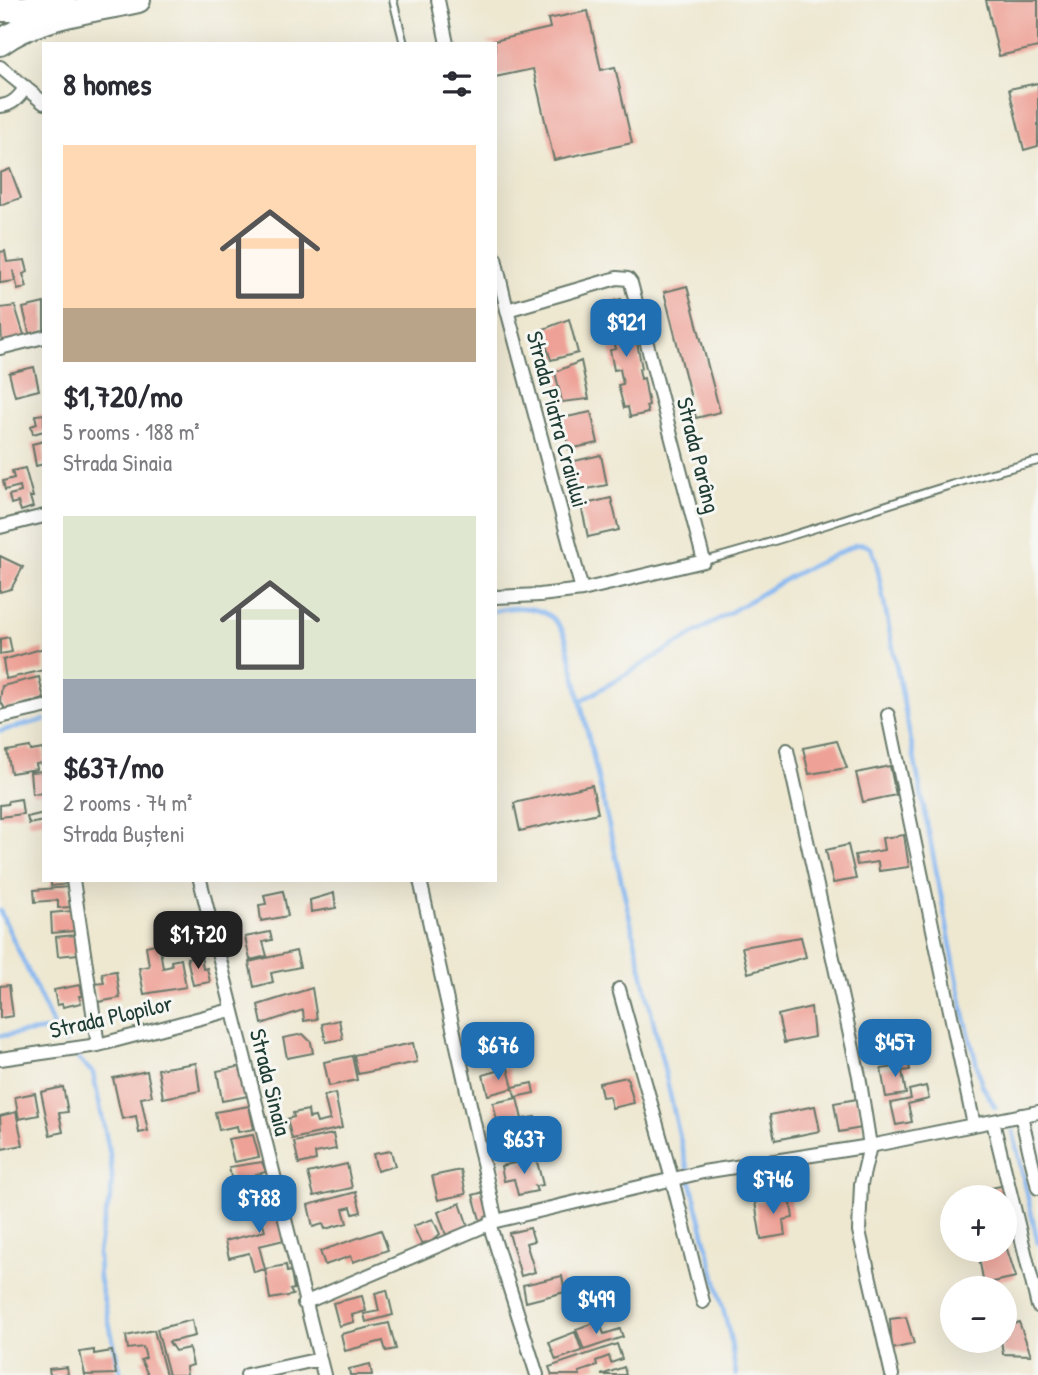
<!DOCTYPE html>
<meta charset="utf-8">
<style>
:root{--surface:#fff;--page:#f7f7f7;--text:#2b2b33;--muted:#7c7c81;--accent:#1f6fb2}
body{margin:0;font-family:"Patrick Hand",sans-serif;background:var(--page);color:var(--text);height:100vh;display:flex;flex-direction:column;font-size:26px;white-space:nowrap}
*{box-sizing:border-box;margin:0}
p{font-size:23px;color:var(--muted)}
.icon{flex:none;width:38px;height:38px;fill:none;stroke:currentColor;stroke-width:2;stroke-linecap:round;stroke-linejoin:round}
.map{position:relative;flex:1;overflow:hidden}
.panel{position:absolute;left:42px;top:42px;width:455px;height:840px;display:flex;flex-direction:column;background:var(--surface);border-radius:0px;box-shadow:0 7px 28px #0002}
.panel>*{flex:none}
.buttons{position:absolute;left:940px;top:1185px;display:grid;gap:14px}
.buttons a{display:grid;place-items:center;width:77px;height:77px;border-radius:50%;background:var(--surface);box-shadow:0 7px 28px #0002;font-size:35px}
.price{position:absolute;translate:-50% -60px;padding:0 16px;border-radius:14px;background:var(--accent);color:#fff;font-size:23px;line-height:46px;filter:drop-shadow(0 2px 4px #0008)}
.price::after{content:'';position:absolute;left:50%;top:42px;width:21px;height:16px;margin-left:-10px;background:inherit;clip-path:polygon(0 0,100% 0,50% 100%)}
.price.selected{background:#222;color:#fff}
ul{padding:0;list-style:none}
li{display:grid;align-content:center;gap:14px;height:371px;padding:0 21px}
li span{display:grid;place-items:center;height:217px;border-radius:0px;color:#555}
li>.icon{margin-inline-start:auto}
span .icon{width:126px;height:126px;fill:#fffc;stroke-width:1}
li b{font-size:30px}
h2{display:flex;justify-content:space-between;align-items:center;height:84px;padding:0 21px;font-size:30px}
.map>svg:first-child{display:block}
.lines{fill:none;stroke-linecap:round;stroke-linejoin:round}
.stream{stroke:#84b6f0;stroke-width:4.5}
.building{fill:#eea297}
.lane-casing{stroke:#67796b;stroke-width:10}
.street-casing{stroke:#67796b;stroke-width:16}
.highway-casing{stroke:#67796b;stroke-width:28}
.lane{stroke:#fff;stroke-width:6}
.street{stroke:#fff;stroke-width:12}
.highway{stroke:#fff;stroke-width:24}
.labels{text-anchor:middle;dominant-baseline:central;stroke-width:6;stroke-linejoin:round;paint-order:stroke}
.street-label{font-size:23px;fill:#1f3d34;stroke:#f6f6f2}
</style>
<div class="map">
<svg width="1038" height="1375" viewBox="0 0 1038 1375">
<rect width="100%" height="100%" fill="#f6f6f2"/>
<filter id="ink" filterUnits="userSpaceOnUse"><feTurbulence type="fractalNoise" baseFrequency=".0143" numOctaves="2"/><feDisplacementMap in="SourceGraphic" scale="14" xChannelSelector="R" yChannelSelector="G"/><feConvolveMatrix kernelMatrix="1 2 1 2 8 2 1 2 1" color-interpolation-filters="sRGB"/></filter>
<filter id="wash" filterUnits="userSpaceOnUse"><feTurbulence type="fractalNoise" baseFrequency=".00686" numOctaves="4" result="noise"/><feDisplacementMap in="SourceGraphic" scale="28" xChannelSelector="R" yChannelSelector="G"/><feGaussianBlur stdDeviation="1.57" result="paint"/><feColorMatrix in="noise" values="0 0 0 0 0 0 0 0 0 0 0 0 0 0 0 0 0 1.4 0 .05"/><feComposite in="paint" operator="in"/></filter>
<g filter="url(#wash)">
<rect width="100%" height="100%" fill="#eee8d1"/>
<g class="lines">
<path class="stream" d="M 495,611 C 525,604 554,607 566,638 L 682,1147 L 730,1336 L 736,1375
M 581,701 L 791,576 L 855,545 L 863,544 L 871,548 L 876,561 L 964,1014 L 982,1085 L 995,1107
M 0,731 L 44,720
M 0,911 L 55,1029 L 65,1043
M 0,1036 L 55,1029
M 78,1059 L 93,1073 L 110,1155 L 112,1175 L 111,1195 L 102,1229 L 98,1253 L 99,1279 L 121,1375
M 1013,1131 L 1038,1243"/>
</g>
<g id="blocks">
<path class="building" d="M 986,0 L 1038,0 L 1038,47 L 999,56 Z
M 588,11 L 601,70 L 615,67 L 632,143 L 554,160 L 533,69 L 495,77 L 495,44 L 485,43 L 550,28 L 548,19 Z
M 1038,83 L 1038,146 L 1024,150 L 1009,89 Z
M 10,169 L 21,198 L 0,205 L 0,173 Z
M 5,251 L 7,262 L 25,260 L 28,272 L 23,274 L 27,287 L 18,290 L 13,270 L 15,281 L 0,283 L 0,252 Z
M 687,286 L 720,412 L 696,418 L 664,292 Z
M 621,299 L 622,308 L 627,307 L 632,331 L 628,332 L 631,344 L 637,343 L 642,368 L 639,369 L 641,379 L 644,378 L 649,405 L 646,406 L 648,413 L 630,417 L 628,407 L 624,408 L 618,385 L 623,384 L 620,369 L 614,370 L 610,350 L 616,349 L 612,332 L 608,333 L 603,312 L 607,311 L 606,303 Z
M 44,303 L 44,332 L 30,336 L 23,308 Z
M 15,306 L 25,338 L 2,344 L 0,308 Z
M 569,319 L 578,353 L 551,360 L 541,330 Z
M 581,361 L 589,399 L 562,402 L 555,372 Z
M 34,367 L 39,390 L 15,396 L 9,373 Z
M 591,412 L 598,443 L 569,449 L 562,418 Z
M 44,414 L 44,431 L 33,434 L 31,426 L 37,424 L 35,415 Z
M 44,441 L 44,464 L 36,466 L 32,444 Z
M 601,455 L 607,485 L 577,491 L 570,462 Z
M 25,468 L 33,497 L 30,497 L 33,507 L 21,511 L 18,502 L 11,504 L 9,495 L 21,492 L 20,486 L 5,490 L 3,481 L 14,478 L 12,471 Z
M 611,498 L 619,530 L 588,537 L 581,505 Z
M 0,556 L 23,567 L 11,589 L 0,592 Z
M 9,637 L 12,652 L 0,654 L 0,639 Z
M 44,648 L 44,670 L 6,679 L 3,660 Z
M 39,677 L 44,699 L 5,709 L 0,700 L 2,686 Z
M 837,741 L 847,768 L 809,774 L 803,748 Z
M 30,747 L 31,751 L 43,749 L 44,763 L 36,764 L 37,769 L 11,773 L 7,751 Z
M 890,766 L 896,795 L 863,802 L 856,773 Z
M 44,771 L 44,793 L 32,794 L 30,772 Z
M 592,785 L 598,813 L 520,831 L 514,803 Z
M 21,799 L 23,814 L 0,817 L 0,805 L 8,804 L 8,801 Z
M 44,813 L 44,821 L 29,824 L 27,817 Z
M 904,835 L 909,867 L 879,871 L 878,862 L 857,865 L 855,855 L 884,850 L 882,838 Z
M 848,845 L 856,879 L 833,883 L 826,850 Z
M 51,880 L 67,880 L 68,884 L 51,886 Z
M 68,887 L 70,907 L 58,908 L 58,900 L 35,902 L 34,890 Z
M 283,891 L 288,916 L 261,921 L 259,905 L 266,904 L 264,895 Z
M 334,893 L 336,908 L 311,912 L 310,900 Z
M 72,911 L 74,931 L 52,933 L 51,913 Z
M 270,932 L 272,940 L 263,942 L 267,956 L 250,960 L 245,937 Z
M 75,935 L 78,954 L 58,956 L 56,937 Z
M 801,937 L 806,957 L 748,973 L 742,947 Z
M 159,943 L 163,968 L 172,966 L 171,961 L 181,959 L 186,987 L 144,994 L 139,968 L 149,966 L 146,946 Z
M 296,951 L 300,967 L 271,973 L 273,982 L 254,987 L 249,962 Z
M 201,955 L 203,969 L 207,968 L 210,982 L 193,985 L 187,958 Z
M 116,971 L 120,998 L 98,1002 L 95,984 L 104,983 L 102,973 Z
M 9,985 L 13,1016 L 0,1018 L 0,986 Z
M 80,985 L 83,996 L 79,996 L 81,1003 L 63,1007 L 62,1004 L 57,1005 L 54,990 Z
M 312,988 L 317,1019 L 304,1021 L 303,1010 L 262,1024 L 258,1005 Z
M 811,1007 L 814,1037 L 784,1043 L 778,1015 Z
M 339,1020 L 343,1039 L 326,1042 L 322,1024 Z
M 303,1034 L 311,1042 L 313,1053 L 287,1058 L 283,1038 Z
M 413,1043 L 417,1062 L 358,1074 L 354,1055 Z
M 352,1056 L 357,1080 L 329,1086 L 324,1062 Z
M 908,1058 L 910,1070 L 902,1071 L 906,1094 L 886,1097 L 881,1069 L 901,1066 L 899,1060 Z
M 196,1063 L 200,1091 L 163,1098 L 158,1069 Z
M 242,1066 L 248,1096 L 222,1101 L 217,1071 Z
M 508,1068 L 513,1088 L 488,1095 L 483,1075 Z
M 147,1071 L 152,1096 L 141,1098 L 148,1131 L 139,1133 L 136,1116 L 122,1119 L 113,1078 Z
M 627,1077 L 634,1103 L 612,1108 L 609,1096 L 602,1097 L 599,1083 Z
M 532,1083 L 534,1093 L 515,1097 L 513,1087 Z
M 926,1086 L 929,1099 L 908,1104 L 912,1122 L 896,1125 L 891,1103 L 911,1099 L 909,1090 Z
M 63,1087 L 68,1112 L 59,1113 L 63,1132 L 50,1135 L 41,1092 Z
M 35,1093 L 39,1115 L 19,1119 L 15,1097 Z
M 335,1093 L 342,1128 L 292,1139 L 287,1119 L 294,1117 L 293,1113 L 308,1110 L 309,1118 L 315,1117 L 317,1123 L 330,1120 L 324,1096 Z
M 517,1098 L 522,1119 L 498,1125 L 493,1103 Z
M 857,1099 L 862,1128 L 839,1132 L 834,1103 Z
M 249,1106 L 254,1129 L 238,1132 L 237,1126 L 219,1130 L 215,1112 Z
M 815,1106 L 820,1131 L 775,1140 L 770,1115 Z
M 16,1112 L 23,1145 L 2,1149 L 0,1116 Z
M 535,1117 L 538,1128 L 526,1130 L 523,1119 Z
M 333,1134 L 336,1149 L 315,1153 L 316,1160 L 299,1164 L 294,1142 Z
M 253,1135 L 259,1157 L 234,1162 L 228,1139 Z
M 391,1151 L 395,1166 L 377,1171 L 373,1154 Z
M 536,1158 L 543,1185 L 535,1186 L 537,1191 L 518,1195 L 514,1179 L 504,1181 L 501,1166 Z
M 262,1162 L 266,1172 L 256,1174 L 257,1179 L 232,1182 L 229,1167 Z
M 347,1164 L 352,1188 L 314,1196 L 308,1173 Z
M 461,1170 L 466,1194 L 438,1200 L 432,1176 Z
M 1006,1185 L 1012,1213 L 1004,1215 L 1004,1197 L 983,1197 L 981,1190 Z
M 356,1192 L 361,1212 L 353,1214 L 351,1207 L 343,1209 L 347,1223 L 325,1229 L 323,1224 L 313,1227 L 308,1205 Z
M 484,1192 L 492,1220 L 481,1223 L 473,1195 Z
M 273,1194 L 284,1240 L 259,1246 L 265,1269 L 254,1272 L 249,1253 L 229,1258 L 225,1241 L 265,1231 L 257,1199 Z
M 790,1196 L 793,1218 L 783,1220 L 785,1235 L 761,1239 L 755,1202 Z
M 460,1203 L 468,1226 L 446,1235 L 438,1212 Z
M 433,1219 L 440,1234 L 431,1242 L 421,1243 L 413,1226 Z
M 530,1228 L 534,1241 L 526,1243 L 535,1272 L 521,1276 L 509,1233 Z
M 381,1230 L 388,1250 L 353,1262 L 351,1256 L 325,1265 L 320,1251 Z
M 1007,1249 L 1016,1277 L 984,1284 L 979,1258 Z
M 286,1265 L 287,1272 L 291,1271 L 294,1289 L 290,1290 L 293,1295 L 270,1299 L 265,1269 Z
M 562,1276 L 565,1292 L 526,1302 L 523,1285 Z
M 387,1290 L 393,1315 L 366,1322 L 364,1314 L 379,1311 L 375,1293 Z
M 362,1296 L 366,1311 L 352,1315 L 354,1322 L 339,1326 L 333,1303 Z
M 906,1317 L 914,1344 L 892,1349 L 890,1319 Z
M 192,1320 L 195,1336 L 169,1342 L 175,1351 L 189,1348 L 193,1365 L 186,1367 L 187,1375 L 169,1375 L 157,1329 Z
M 599,1321 L 604,1334 L 620,1329 L 623,1337 L 584,1350 L 576,1329 Z
M 1019,1322 L 1031,1355 L 1003,1354 L 1001,1340 L 1004,1340 L 1004,1328 Z
M 389,1323 L 396,1349 L 386,1351 L 383,1341 L 345,1351 L 341,1334 Z
M 154,1330 L 166,1375 L 148,1375 L 141,1360 L 146,1358 L 143,1347 L 128,1349 L 126,1336 Z
M 575,1332 L 582,1351 L 556,1360 L 549,1342 Z
M 617,1344 L 622,1359 L 611,1363 L 609,1356 L 596,1361 L 597,1366 L 579,1372 L 580,1375 L 552,1375 L 549,1367 Z
M 94,1350 L 94,1354 L 112,1351 L 116,1374 L 85,1375 L 80,1352 Z
M 370,1364 L 372,1375 L 350,1375 L 349,1369 Z
M 67,1367 L 68,1375 L 50,1375 L 49,1369 Z
M 624,1367 L 626,1375 L 601,1375 Z"/>
</g>
</g>
<g filter="url(#ink)">
<use href="#blocks" fill-opacity="0" stroke="#67796b" stroke-width="2"/>
<g class="lines">
<defs>
<path id="lane" d="M 393,0 L 404,44
M 704,561 C 817,532 925,488 1038,461"/>
<path id="street" d="M 438,0 L 447,44
M 0,67 L 44,103
M 0,106 C 13,105 19,97 26,87
M 495,258 L 507,310 L 582,590
M 0,348 L 44,337
M 0,527 L 44,516
M 495,597 L 540,595 L 582,590 L 704,561 L 631,283 L 628,279 L 617,278 L 507,310
M 888,715 L 974,1125
M 0,717 L 44,707
M 787,750 L 859,1076 L 870,1146 L 861,1184 L 859,1231 L 892,1375
M 73,880 L 98,1045
M 200,880 L 324,1375
M 420,880 L 496,1221
M 619,989 L 672,1179 L 703,1302
M 0,1059 L 98,1045 L 231,1010
M 1021,1115 L 1038,1188
M 993,1122 L 1038,1306
M 489,1223 L 537,1375
M 304,1303 L 496,1221 L 703,1172 L 870,1146 L 1038,1112
M 247,1375 L 320,1359"/>
<path id="highway" d="M 0,9 L 23,9 L 63,1
M 0,43 C 35,16 95,10 138,0"/>
</defs>
<use href="#lane" class="lane-casing"/>
<use href="#street" class="street-casing"/>
<use href="#highway" class="highway-casing"/>
<use href="#lane" class="lane"/>
<use href="#street" class="street"/>
<use href="#highway" class="highway"/>
</g>
</g>
<g class="labels">
<g class="street-label">
<text transform="translate(558 419) rotate(75)">Strada Piatra Craiului</text>
<text transform="translate(699 455) rotate(76)">Strada Parâng</text>
<text transform="translate(111 1016) rotate(-13)">Strada Plopilor</text>
<text transform="translate(271 1082) rotate(76)">Strada Sinaia</text>
</g>
</g>
</svg>
<div class="buttons">
<a>+</a>
<a>−</a>
</div>
<b class="price" style="left:626px;top:359px">$921</b>
<b class="price selected" style="left:198px;top:971px">$1,720</b>
<b class="price" style="left:895px;top:1079px">$457</b>
<b class="price" style="left:498px;top:1082px">$676</b>
<b class="price" style="left:524px;top:1176px">$637</b>
<b class="price" style="left:773px;top:1216px">$746</b>
<b class="price" style="left:259px;top:1235px">$788</b>
<b class="price" style="left:596px;top:1336px">$499</b>
<section class="panel">
<h2>8 homes<svg class="icon" aria-label="filters" viewBox="0 0 24 24"><path d="M4 7h16M4 17h16"/><circle cx="9" cy="7" r="2"/><circle cx="15" cy="17" r="2"/></svg></h2>
<ul>
<li><span style="background:linear-gradient(#ffd9b3 75%,#b9a48a 0)"><svg class="icon" aria-label="home" viewBox="0 0 24 24"><path d="M3 11l9-7 9 7M6 9v11h12V9"/></svg></span><div><b>$1,720/mo</b><p>5 rooms · 188 m²</p><p>Strada Sinaia</p></div></li>
<li><span style="background:linear-gradient(#dfe7d0 75%,#9aa5b1 0)"><svg class="icon" aria-label="home" viewBox="0 0 24 24"><path d="M3 11l9-7 9 7M6 9v11h12V9"/></svg></span><div><b>$637/mo</b><p>2 rooms · 74 m²</p><p>Strada Bușteni</p></div></li>
</ul>
</section>
</div>
